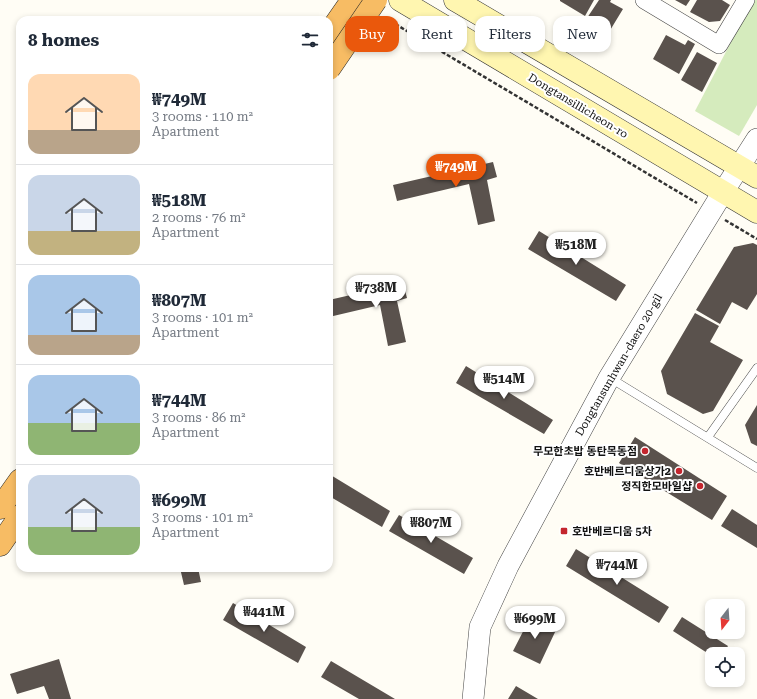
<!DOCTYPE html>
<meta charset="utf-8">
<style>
:root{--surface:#fff;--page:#f2f2f3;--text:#1f2937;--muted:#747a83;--line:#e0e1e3;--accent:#ea580c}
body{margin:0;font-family:"Roboto Serif","Noto Sans KR",serif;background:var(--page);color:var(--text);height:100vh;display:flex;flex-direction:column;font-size:15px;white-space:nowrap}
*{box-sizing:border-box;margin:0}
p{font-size:13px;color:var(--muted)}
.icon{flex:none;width:22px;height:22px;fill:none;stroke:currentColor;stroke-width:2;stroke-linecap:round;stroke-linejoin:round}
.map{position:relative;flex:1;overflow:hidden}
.drawer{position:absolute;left:16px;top:16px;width:317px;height:556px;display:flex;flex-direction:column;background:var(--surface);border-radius:12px;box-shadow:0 2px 6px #0003}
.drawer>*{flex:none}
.banner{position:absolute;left:345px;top:16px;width:352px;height:36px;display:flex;gap:8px}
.needle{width:26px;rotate:197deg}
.tools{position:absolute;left:705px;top:599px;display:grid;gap:8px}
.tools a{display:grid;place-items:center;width:40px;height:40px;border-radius:8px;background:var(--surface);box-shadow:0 2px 6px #0003;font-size:20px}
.price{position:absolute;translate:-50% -34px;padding:0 9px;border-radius:14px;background:#fff;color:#222;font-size:13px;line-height:26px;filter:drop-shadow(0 1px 2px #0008)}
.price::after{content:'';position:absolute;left:50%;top:24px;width:12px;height:9px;margin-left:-6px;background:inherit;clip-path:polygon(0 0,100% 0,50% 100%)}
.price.on{background:var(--accent);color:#fff}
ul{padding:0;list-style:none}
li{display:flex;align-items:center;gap:12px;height:100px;padding:0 12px}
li+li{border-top:1px solid var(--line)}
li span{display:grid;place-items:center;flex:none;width:112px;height:80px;border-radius:12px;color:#555}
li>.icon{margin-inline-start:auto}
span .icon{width:48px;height:48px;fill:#fffc;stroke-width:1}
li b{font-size:17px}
h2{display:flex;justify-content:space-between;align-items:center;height:48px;padding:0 12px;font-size:17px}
.tag{padding:0 14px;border-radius:12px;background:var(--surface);box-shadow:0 2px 6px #0003;font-size:14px;line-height:36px}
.tag.on{background:var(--accent);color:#fff}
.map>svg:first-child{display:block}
.green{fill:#d5ebbd}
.building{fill:#5a524d}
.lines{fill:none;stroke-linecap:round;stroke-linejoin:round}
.service-casing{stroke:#444;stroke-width:9}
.minor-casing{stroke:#444;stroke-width:18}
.tertiary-casing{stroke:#444;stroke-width:22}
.secondary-casing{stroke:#333;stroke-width:23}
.trunk-casing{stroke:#222;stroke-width:23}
.path{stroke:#333;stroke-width:2.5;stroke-dasharray:4 2;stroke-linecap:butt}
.service{stroke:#fff;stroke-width:8}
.minor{stroke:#fff;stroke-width:17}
.tertiary{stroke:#fff;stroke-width:21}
.secondary{stroke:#fff6b0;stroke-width:22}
.trunk{stroke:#f7bc64;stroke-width:22}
.trunk-bridge-casing{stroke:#222;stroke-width:23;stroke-linecap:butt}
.trunk-bridge{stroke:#f7bc64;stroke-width:22}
.poi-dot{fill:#c4262e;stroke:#fff;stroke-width:1.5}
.labels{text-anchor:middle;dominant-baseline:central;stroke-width:4;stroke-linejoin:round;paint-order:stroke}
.street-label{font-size:11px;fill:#111;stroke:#fff}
.poi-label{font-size:11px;font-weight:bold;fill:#111;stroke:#fff;text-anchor:end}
</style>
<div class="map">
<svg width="757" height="699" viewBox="0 0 757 699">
<rect width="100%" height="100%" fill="#fffdf5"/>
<path class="green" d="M 753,0 L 757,0 L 757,105 L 739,136 L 695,111 Z"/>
<path class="building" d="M 560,0 L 594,0 L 585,16 L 560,1 Z
M 599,0 L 611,0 L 610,2 L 623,9 L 609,32 L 587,18 Z
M 675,0 L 690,0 L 686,6 Z
M 697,0 L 722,0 L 730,5 L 720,21 L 709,22 L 690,12 Z
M 666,35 L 685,45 L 688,40 L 695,44 L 679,74 L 653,59 Z
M 697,52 L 717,63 L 702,92 L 681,80 Z
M 493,162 L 497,177 L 487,180 L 495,221 L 478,225 L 469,184 L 397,201 L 393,185 Z
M 539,231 L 626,285 L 616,301 L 528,249 Z
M 753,243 L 757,245 L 757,294 L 747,310 L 732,302 L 720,324 L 696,310 L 734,247 Z
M 403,283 L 407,298 L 397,301 L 406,342 L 388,346 L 380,305 L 329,317 L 329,300 Z
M 695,313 L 719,326 L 710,342 L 743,360 L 713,411 L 703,414 L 667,394 L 661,371 Z
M 466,366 L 553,420 L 544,434 L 456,383 Z
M 757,405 L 757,446 L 751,443 L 745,425 Z
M 635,437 L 727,496 L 712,520 L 619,463 Z
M 329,474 L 390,511 L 382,527 L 329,496 Z
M 732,509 L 757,525 L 757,548 L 721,526 Z
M 399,515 L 473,558 L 464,574 L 389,531 Z
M 576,549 L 669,607 L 659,623 L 566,566 Z
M 180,568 L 198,568 L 201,582 L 184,585 Z
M 233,603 L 306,647 L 298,663 L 223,620 Z
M 531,616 L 556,630 L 540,664 L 513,651 Z
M 682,617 L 728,646 L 723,654 L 712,654 L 712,656 L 673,631 Z
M 59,659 L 71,699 L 49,699 L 44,686 L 17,694 L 10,674 Z
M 331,661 L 395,699 L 359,699 L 321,677 Z
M 516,686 L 538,699 L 508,699 Z"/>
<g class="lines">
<defs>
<path id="service" d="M 610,378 L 757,468
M 708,437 L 757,368"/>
<path id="minor" d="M 644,0 L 719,45 L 746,0"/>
<path id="tertiary" d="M 473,699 L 480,627 L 508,566 L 609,378 L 723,192 L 757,139"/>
<path id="secondary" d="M 400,0 L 757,212
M 455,0 L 757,177"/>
<path id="trunk" d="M 329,33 L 352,0
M 0,508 L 20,480
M 0,545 L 20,516"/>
</defs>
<use href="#service" class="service-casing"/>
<use href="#minor" class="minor-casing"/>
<use href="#tertiary" class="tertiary-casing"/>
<use href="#secondary" class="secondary-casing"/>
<use href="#trunk" class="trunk-casing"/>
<path class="path" d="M 385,18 L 697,203
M 725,220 L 757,239"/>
<use href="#service" class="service"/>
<use href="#minor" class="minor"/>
<use href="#tertiary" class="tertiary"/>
<use href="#secondary" class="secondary"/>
<use href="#trunk" class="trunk"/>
<defs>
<path id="trunk-bridge" d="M 329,69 L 376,0"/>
</defs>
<use href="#trunk-bridge" class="trunk-bridge-casing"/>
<use href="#trunk-bridge" class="trunk-bridge"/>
</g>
<g class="poi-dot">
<circle cx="645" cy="451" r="4"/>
<circle cx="679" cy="471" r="4"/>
<circle cx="700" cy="486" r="4"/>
<rect x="560" y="527" width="8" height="8" rx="2"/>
</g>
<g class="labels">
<g class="street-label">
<text transform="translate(578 106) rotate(31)">Dongtansillicheon-ro</text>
<text transform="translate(619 365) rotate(-60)">Dongtansunhwan-daero 20-gil</text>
</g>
<g class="poi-label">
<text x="637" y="451">무모한초밥 동탄목동점</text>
<text x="671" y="471">호반베르디움상가2</text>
<text x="692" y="486">정직한모바일샵</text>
<text x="572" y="531" text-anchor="start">호반베르디움 5차</text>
</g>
</g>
</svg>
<div class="tools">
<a><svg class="needle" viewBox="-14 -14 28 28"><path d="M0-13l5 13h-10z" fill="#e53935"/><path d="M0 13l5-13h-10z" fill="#747a83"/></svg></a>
<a><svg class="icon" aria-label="locate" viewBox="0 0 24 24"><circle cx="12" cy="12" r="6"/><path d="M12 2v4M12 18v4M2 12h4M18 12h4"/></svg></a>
</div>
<b class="price on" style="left:456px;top:188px">₩749M</b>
<b class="price" style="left:576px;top:266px">₩518M</b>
<b class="price" style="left:376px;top:309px">₩738M</b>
<b class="price" style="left:504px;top:400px">₩514M</b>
<b class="price" style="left:431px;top:544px">₩807M</b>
<b class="price" style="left:617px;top:586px">₩744M</b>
<b class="price" style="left:264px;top:633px">₩441M</b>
<b class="price" style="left:535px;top:640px">₩699M</b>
<div class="banner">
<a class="tag on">Buy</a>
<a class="tag">Rent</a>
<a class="tag">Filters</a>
<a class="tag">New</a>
</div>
<section class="drawer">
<h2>8 homes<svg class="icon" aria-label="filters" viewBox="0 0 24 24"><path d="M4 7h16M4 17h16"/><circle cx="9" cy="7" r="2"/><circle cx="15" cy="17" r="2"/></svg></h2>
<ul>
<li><span style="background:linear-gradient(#ffd9b3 70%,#b9a48a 0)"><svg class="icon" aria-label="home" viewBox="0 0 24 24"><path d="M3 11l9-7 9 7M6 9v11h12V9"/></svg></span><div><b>₩749M</b><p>3 rooms · 110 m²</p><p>Apartment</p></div></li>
<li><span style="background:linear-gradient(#c9d6e8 70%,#c2b280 0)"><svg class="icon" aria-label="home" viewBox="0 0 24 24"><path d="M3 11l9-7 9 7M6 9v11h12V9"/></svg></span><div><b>₩518M</b><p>2 rooms · 76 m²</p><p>Apartment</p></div></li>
<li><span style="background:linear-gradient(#a9c7e8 75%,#b9a48a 0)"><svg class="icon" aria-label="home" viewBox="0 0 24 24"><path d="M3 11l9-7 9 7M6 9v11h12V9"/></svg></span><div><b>₩807M</b><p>3 rooms · 101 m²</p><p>Apartment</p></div></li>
<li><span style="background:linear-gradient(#a9c7e8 60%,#8fb573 0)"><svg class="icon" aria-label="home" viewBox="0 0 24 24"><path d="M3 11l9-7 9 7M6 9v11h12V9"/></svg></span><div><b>₩744M</b><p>3 rooms · 86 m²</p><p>Apartment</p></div></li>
<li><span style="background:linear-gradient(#c9d6e8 65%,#8fb573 0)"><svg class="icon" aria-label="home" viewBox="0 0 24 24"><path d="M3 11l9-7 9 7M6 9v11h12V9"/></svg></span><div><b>₩699M</b><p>3 rooms · 101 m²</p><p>Apartment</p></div></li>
</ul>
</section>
</div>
